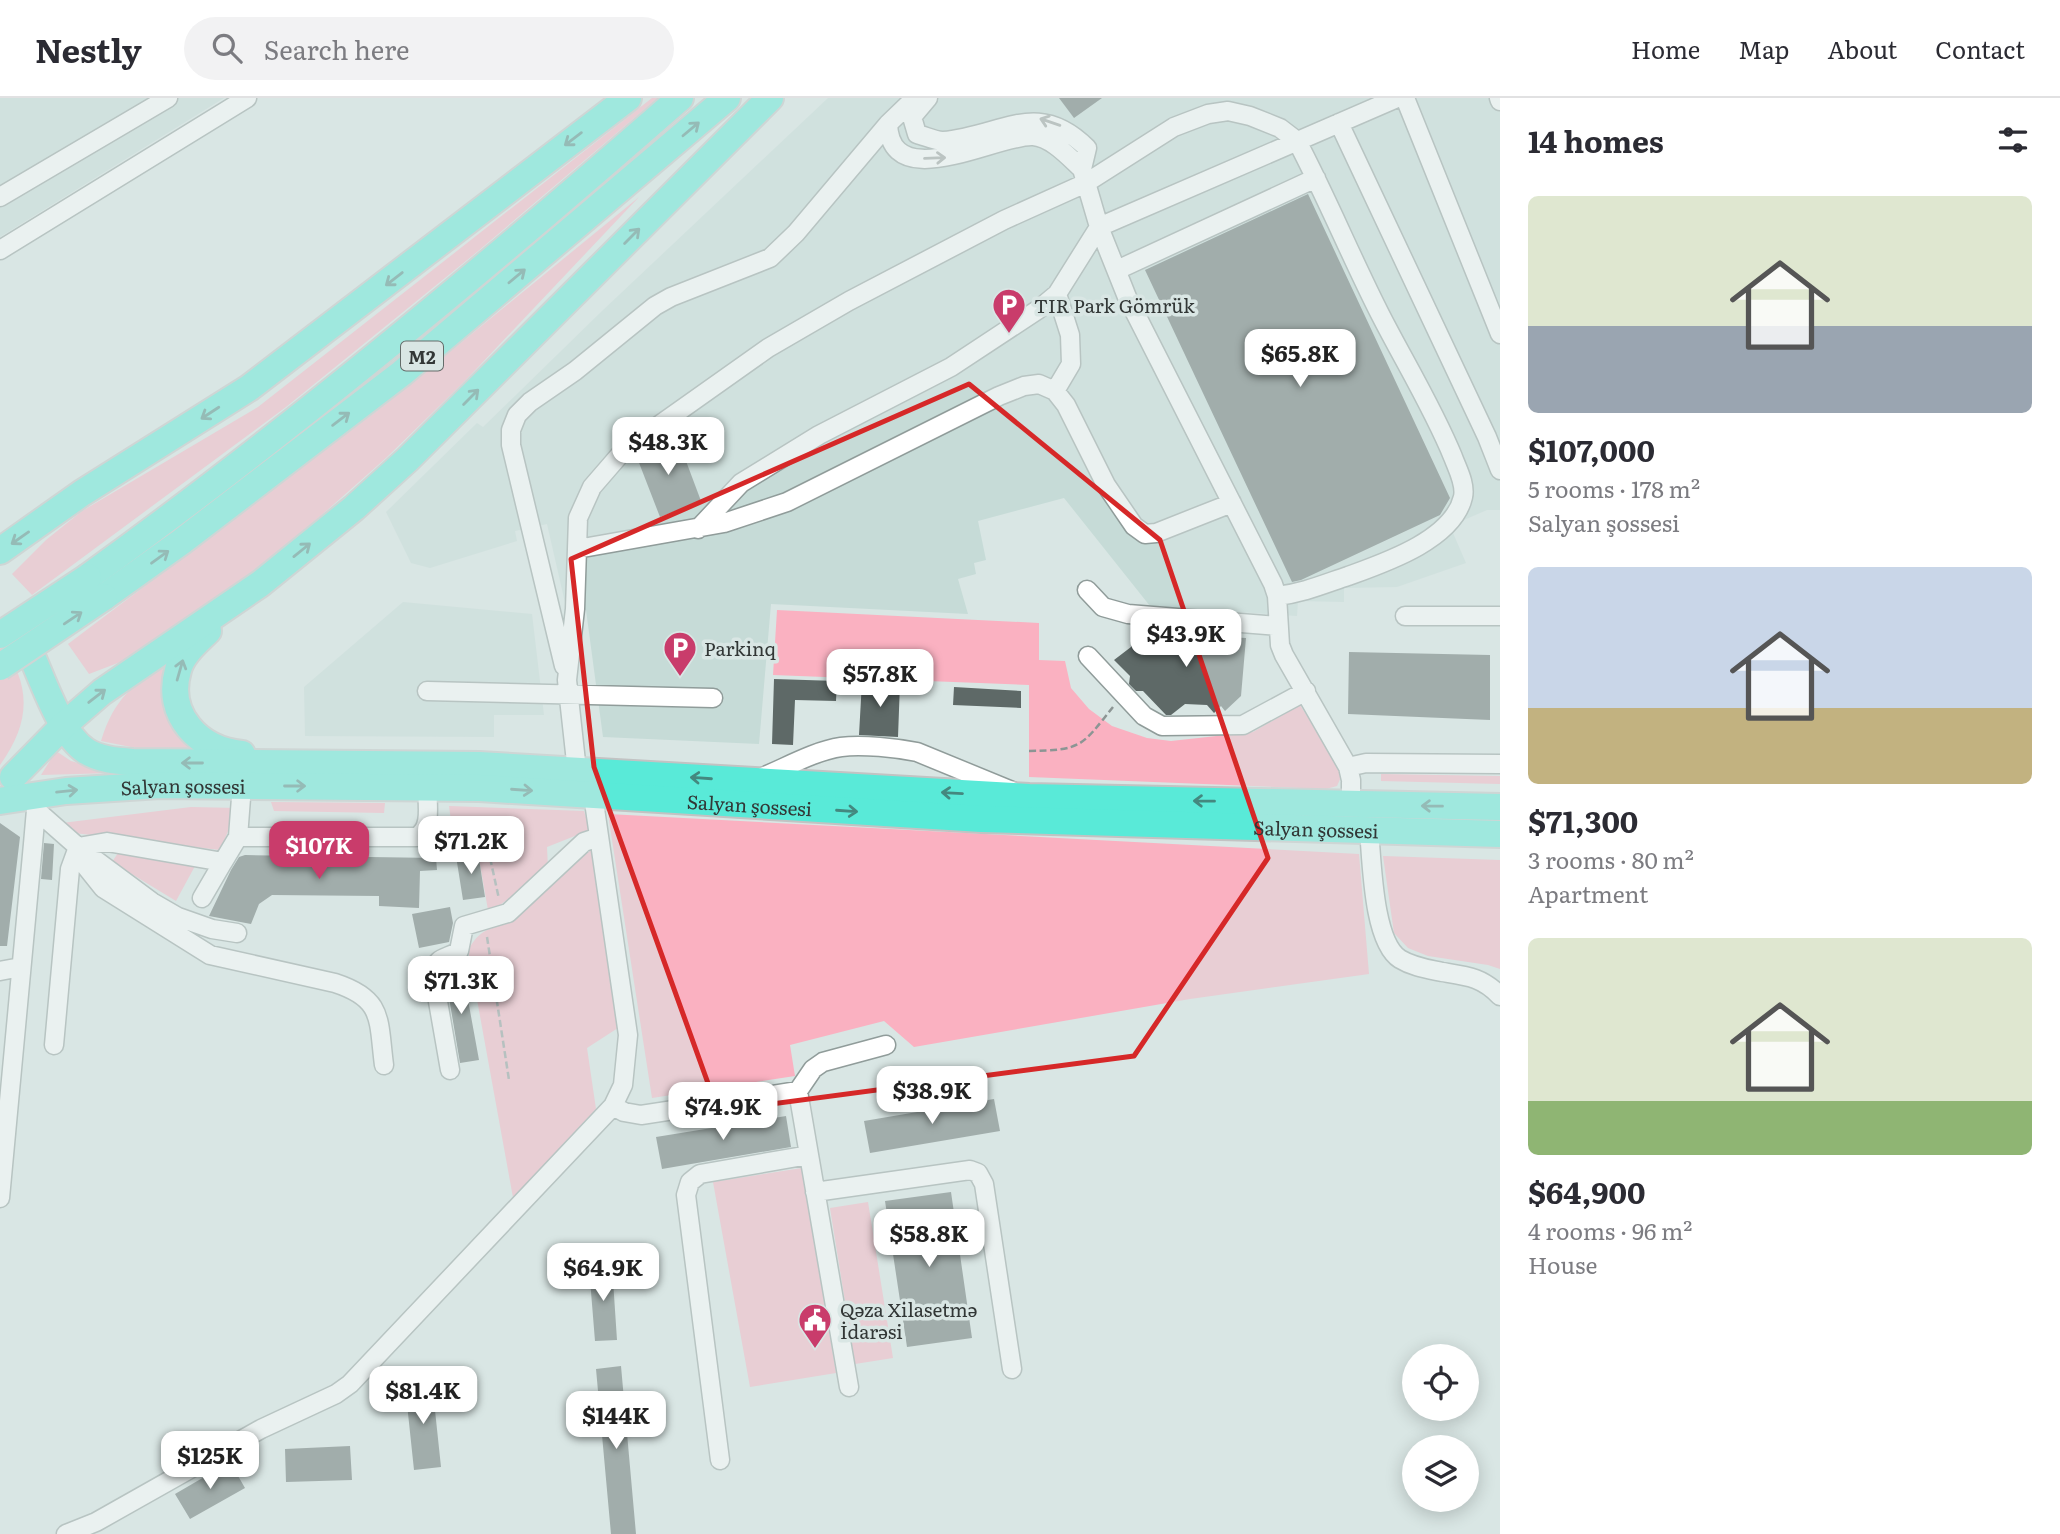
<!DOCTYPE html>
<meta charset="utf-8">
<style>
:root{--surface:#fff;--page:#f2f2f3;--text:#2b2b33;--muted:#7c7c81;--line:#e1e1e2;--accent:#c93c6b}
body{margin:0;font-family:Literata,serif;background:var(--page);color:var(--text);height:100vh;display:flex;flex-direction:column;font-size:26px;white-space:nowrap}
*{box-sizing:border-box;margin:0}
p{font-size:23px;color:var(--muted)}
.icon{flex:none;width:38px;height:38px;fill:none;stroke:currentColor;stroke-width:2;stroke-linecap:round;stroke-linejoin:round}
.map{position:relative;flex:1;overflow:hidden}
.drawer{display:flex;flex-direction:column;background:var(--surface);width:560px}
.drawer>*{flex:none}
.fabs{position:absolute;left:1402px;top:1246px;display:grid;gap:14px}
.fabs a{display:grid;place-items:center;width:77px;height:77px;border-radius:50%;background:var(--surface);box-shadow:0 4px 18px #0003;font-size:35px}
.price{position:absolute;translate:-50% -60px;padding:0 16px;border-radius:14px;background:#fff;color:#222;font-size:23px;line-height:46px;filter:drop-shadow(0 2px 4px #0008)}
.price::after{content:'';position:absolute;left:50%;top:42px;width:21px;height:16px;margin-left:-10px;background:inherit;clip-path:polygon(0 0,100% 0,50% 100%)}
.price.current{background:var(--accent);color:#fff}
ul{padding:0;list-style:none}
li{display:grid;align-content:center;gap:14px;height:371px;padding:0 28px}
li span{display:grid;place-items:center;height:217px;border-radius:10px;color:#555}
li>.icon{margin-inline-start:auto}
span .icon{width:126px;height:126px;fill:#fffc;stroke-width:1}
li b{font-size:30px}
h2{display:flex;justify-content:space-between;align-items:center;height:84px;padding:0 28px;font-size:30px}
header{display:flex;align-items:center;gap:42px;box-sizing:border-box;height:98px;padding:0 35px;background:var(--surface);border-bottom:2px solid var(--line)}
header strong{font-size:33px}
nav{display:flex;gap:38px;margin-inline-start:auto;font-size:24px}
.search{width:490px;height:63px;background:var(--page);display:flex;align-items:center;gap:18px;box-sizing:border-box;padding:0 24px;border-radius:38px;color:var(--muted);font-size:26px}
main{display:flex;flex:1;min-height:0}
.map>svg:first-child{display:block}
.built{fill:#c6dbd7}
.green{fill:#fab1c1}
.building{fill:#5e6967}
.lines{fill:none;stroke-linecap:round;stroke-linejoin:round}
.minor-casing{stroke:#909c9a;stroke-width:21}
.highway-casing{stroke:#c2c3c3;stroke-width:30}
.path{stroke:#8c9594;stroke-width:2.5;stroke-dasharray:7 3.5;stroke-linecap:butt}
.minor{stroke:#fff;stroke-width:18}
.highway{stroke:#59ead8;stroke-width:26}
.highway-bridge-casing{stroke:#c2c3c3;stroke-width:30;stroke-linecap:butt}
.highway-bridge{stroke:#59ead8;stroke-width:26}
.oneway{stroke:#989b9a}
.oneway2{stroke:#44887f}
.marked{fill:none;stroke:#d62828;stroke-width:5;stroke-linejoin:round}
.labels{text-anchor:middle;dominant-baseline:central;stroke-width:7;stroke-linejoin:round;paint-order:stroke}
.shield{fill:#d9e6e4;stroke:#646c6a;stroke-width:2}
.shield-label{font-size:18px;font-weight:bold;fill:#323736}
.poi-label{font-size:19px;fill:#323736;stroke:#d9e6e4;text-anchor:start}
.street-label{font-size:19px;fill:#323736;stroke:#d9e6e4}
</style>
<header>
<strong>Nestly</strong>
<div class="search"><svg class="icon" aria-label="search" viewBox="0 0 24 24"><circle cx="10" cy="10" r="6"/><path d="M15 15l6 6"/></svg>Search here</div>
<nav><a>Home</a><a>Map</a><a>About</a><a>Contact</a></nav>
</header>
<main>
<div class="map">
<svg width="1500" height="1436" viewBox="0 0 1500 1436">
<rect width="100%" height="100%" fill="#d9e6e4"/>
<path class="built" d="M 0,0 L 224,0 L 0,139 Z
M 828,0 L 1500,0 L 1500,412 L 1487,412 L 1450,428 L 1466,465 L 1397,489 L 1344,490 L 1344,504 L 1298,503 L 1297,518 L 1150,508 L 1064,400 L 978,423 L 986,462 L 974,465 L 976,476 L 958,481 L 968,516 L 771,506 L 759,646 L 603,639 L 586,512 L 566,509 L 547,426 L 515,433 L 517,443 L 430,470 L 411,465 L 386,414 L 477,325 L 483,329 L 602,213 Z
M 403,504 L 532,516 L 544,617 L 494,617 L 494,639 L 305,638 L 304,589 Z"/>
<path class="green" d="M 652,0 L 658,0 L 477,154 L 286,309 L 32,497 L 12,476 L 46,442 L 82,413 L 258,309 Z
M 639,99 L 464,284 L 386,360 L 315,423 L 221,499 L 136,558 L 89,576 L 68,546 L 386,306 Z
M 777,512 L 1039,525 L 1039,562 L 1065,563 L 1071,590 L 1089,611 L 1112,628 L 1147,640 L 1171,643 L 1253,634 L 1300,607 L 1339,669 L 1341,679 L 1337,688 L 1326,691 L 1029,679 L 1029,587 L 773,577 Z
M 0,544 C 32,587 31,624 0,667 Z
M 170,561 L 199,651 L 141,651 L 101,643 C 115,598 134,587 170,561 Z
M 56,653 L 71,663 L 113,675 L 41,677 Z
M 1381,676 L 1500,678 L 1500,686 L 1381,683 Z
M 271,704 L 385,705 L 384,715 L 274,713 Z
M 449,708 L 584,713 L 590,732 L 547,749 L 548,771 L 500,807 L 488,812 L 478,755 L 456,758 Z
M 191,709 L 238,710 L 220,752 L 74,735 L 62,725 Z
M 608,716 L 1359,756 L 1369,876 L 1190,901 L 914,949 L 884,923 L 790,947 L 795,978 L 652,1000 Z
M 592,751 L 621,928 L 587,950 L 596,1011 L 514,1105 L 468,852 C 484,825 491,835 511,821 C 540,801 565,774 592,751 Z
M 118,755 L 195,768 L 176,803 L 112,764 Z
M 1383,758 L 1500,762 L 1500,871 L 1488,867 L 1428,858 L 1408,850 L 1394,835 Z
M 802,1070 L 836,1275 L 750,1289 L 713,1084 Z
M 868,1104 L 893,1260 L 855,1266 L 830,1110 Z"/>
<path class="building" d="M 1059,0 L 1102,0 L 1074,20 Z
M 1308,96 L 1450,400 L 1440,417 L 1301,482 L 1292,484 L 1145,172 Z
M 677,339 L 701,403 L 660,419 L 636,357 L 646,350 Z
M 1133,534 L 1246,540 L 1241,598 L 1225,613 L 1221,608 L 1214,615 L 1207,607 L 1185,606 L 1171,617 L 1166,617 L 1143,593 L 1136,593 L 1129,586 L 1130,578 L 1114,562 L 1131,549 Z
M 1349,554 L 1490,557 L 1490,622 L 1348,616 Z
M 774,581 L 837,583 L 836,603 L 795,602 L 793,647 L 772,646 Z
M 862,583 L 900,585 L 898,639 L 859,637 Z
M 954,589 L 1021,593 L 1021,610 L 953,607 Z
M 0,725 L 20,739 L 7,848 L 0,848 Z
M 44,745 L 54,746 L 52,782 L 41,781 Z
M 478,755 L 485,799 L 463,802 L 456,758 Z
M 245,757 L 436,760 L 437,772 L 420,773 L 419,810 L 379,808 L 379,798 L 272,797 L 259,806 L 251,826 L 209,818 L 231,772 L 239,759 Z
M 450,809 L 453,825 L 449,844 L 419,850 L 412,816 Z
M 462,869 L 479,962 L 460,965 L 445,876 L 447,871 Z
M 994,1001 L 1000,1033 L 870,1055 L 864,1023 Z
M 786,1018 L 791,1049 L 662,1071 L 656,1039 Z
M 951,1094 L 972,1240 L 907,1249 L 885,1103 Z
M 612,1167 L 617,1242 L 595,1243 L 589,1169 Z
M 621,1268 L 636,1436 L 611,1436 L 596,1271 Z
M 432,1284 L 441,1369 L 414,1372 L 405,1287 Z
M 350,1348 L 352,1382 L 286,1384 L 285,1351 Z
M 230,1364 L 245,1390 L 190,1421 L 175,1396 Z"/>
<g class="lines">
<defs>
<path id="minor" d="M 928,0 L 912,19 L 917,36 C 925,38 935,43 943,43 C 1002,38 1037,0 1087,50 L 1082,71 L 1099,129 L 1127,199 L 1273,486 L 1277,498 L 1280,547 L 1284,557 L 1348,669 L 1351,682 L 1351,706
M 1405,0 L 1500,236
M 1499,0 L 1500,3
M 1339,25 L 1487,339 L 1500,372
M 888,26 C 891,98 997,36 1033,38 C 1051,39 1069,59 1082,71
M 0,99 L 168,0
M 0,152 L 247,0
M 1117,172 L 1316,80
M 1055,293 L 1071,266 L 1070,237 L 1057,196
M 698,431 L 741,385 L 819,337 L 951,269 L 1039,211 L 1057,196 L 1099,129 L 1397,0
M 577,451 L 578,420 L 592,389 L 624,352 L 768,250 L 849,203 L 1004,122 L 1086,85 L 1174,29 L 1208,16 L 1228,13 L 1250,18 L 1280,30 L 1297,43 C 1327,100 1351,159 1380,216 C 1404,263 1433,310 1453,359 C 1457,370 1466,386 1463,399 C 1453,442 1384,465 1348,478 C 1324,486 1303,495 1277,498
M 1087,492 L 1103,509 L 1128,516 L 1278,528
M 1405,518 L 1500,518
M 1088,558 L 1144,618 L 1162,628 L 1243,627 L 1306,593
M 564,568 L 511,347 L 511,332 L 517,317 L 530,304 L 575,273 L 655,208 L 671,199 L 770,160 L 796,135 L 888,26 L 915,0
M 427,593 L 713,600
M 1348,669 L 1366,665 L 1500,666
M 577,673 L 567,582 L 575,511 L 577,451 L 724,425 L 787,404 L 999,298 L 1024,288 L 1039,286 L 1055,293 L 1066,307 L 1106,387 L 1134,428 L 1145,436 L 1156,435 L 1232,405
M 760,680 C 785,670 814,653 841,649 C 862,646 897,650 917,654 L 1012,693
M 242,687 L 238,739 L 223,764 L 107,744 L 78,749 L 83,765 L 103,790 L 210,857 L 335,885 C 384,901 378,921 384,967
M 36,712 L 78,749 L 152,804 L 178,819 L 212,831 L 237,835
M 1369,732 C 1372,764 1373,844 1400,861 C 1413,869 1428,871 1442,874 C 1467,878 1482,879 1500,898
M 238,739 L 416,739 C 433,731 427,705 427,689
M 202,800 L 223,764
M 0,873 L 21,869
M 54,947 L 70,771 L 78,749
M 450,972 L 433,875 C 436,858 447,861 459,853 L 464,828 L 508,815 L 584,744 L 599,739
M 798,993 L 813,971 L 823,964 L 886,947
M 613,1008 L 624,1014 L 641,1017 L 798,993 L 849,1289
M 815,1094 L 970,1072 L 978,1075 L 984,1086 L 1012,1271
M 0,1100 L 33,746 L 36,712 L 33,697
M 720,1362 L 686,1097 L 690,1084 L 700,1076 L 809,1057
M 66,1436 L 96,1424 L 261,1331 L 336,1296 L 350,1286 L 613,1008 L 623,987 L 628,937 L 593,697"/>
<g id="highway">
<path d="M 0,453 L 82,395 L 249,290 L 628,0"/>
<path d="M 88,479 C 294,330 489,168 680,0"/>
<path d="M 104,499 L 181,444 L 402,275 L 727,0"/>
<path d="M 208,533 C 197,544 182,556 178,572 C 165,617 199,652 242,656"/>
<path d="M 30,554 C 43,582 60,636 86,653 C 100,662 118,663 133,664 L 479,667 L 1029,699 L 1500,709"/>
<path d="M 13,679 L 64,627 L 102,594 L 260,486 L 354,410 L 408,361 L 770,0"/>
<path id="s1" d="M 0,703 L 66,693 L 160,687 L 480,690 L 982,721 L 1500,736"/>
</g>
</defs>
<use href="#minor" class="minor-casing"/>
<use href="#highway" class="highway-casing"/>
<path class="path" d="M 1029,653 C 1082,652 1081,649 1113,609
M 441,728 L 480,728 L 484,732 L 499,801
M 487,839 L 509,982"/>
<use href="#minor" class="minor"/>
<use href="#highway" class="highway"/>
<defs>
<path id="highway-bridge" d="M 0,537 L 88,479
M 0,569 L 104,499"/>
</defs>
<use href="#highway-bridge" class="highway-bridge-casing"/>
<use href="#highway-bridge" class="highway-bridge"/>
</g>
<defs><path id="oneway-shaft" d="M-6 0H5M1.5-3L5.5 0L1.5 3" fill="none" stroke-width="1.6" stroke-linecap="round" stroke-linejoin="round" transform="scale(1.75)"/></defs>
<g class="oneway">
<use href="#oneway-shaft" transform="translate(1050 24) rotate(-161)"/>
<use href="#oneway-shaft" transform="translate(935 60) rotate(-2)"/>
</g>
<g class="oneway2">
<use href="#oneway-shaft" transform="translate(691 31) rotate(-40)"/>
<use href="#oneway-shaft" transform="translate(573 41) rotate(143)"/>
<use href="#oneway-shaft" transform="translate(632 138) rotate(-45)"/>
<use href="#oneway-shaft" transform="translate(517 178) rotate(-40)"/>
<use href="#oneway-shaft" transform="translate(394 181) rotate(142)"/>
<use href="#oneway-shaft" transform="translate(471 299) rotate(-45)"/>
<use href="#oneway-shaft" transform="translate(210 315) rotate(147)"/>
<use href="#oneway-shaft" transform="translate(341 321) rotate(-37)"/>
<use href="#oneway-shaft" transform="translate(20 440) rotate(145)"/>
<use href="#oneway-shaft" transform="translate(302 452) rotate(-39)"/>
<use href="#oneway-shaft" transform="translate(160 459) rotate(-36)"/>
<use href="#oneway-shaft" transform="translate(73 520) rotate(-34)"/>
<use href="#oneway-shaft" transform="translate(180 572) rotate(-74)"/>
<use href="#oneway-shaft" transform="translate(97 598) rotate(-38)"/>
<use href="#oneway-shaft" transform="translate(192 665) rotate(180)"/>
<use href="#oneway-shaft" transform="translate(701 680) rotate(-176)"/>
<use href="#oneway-shaft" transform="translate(295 688)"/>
<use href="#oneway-shaft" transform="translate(522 692) rotate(4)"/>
<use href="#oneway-shaft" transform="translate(67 693) rotate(-6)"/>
<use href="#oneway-shaft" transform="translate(952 695) rotate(-177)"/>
<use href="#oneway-shaft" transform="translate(1204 703) rotate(-179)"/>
<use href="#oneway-shaft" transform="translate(1432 708) rotate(-179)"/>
<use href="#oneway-shaft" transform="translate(847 713) rotate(4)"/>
</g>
<path d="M0 0H1500V1436H0ZM 969,286 L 1160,442 L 1268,760 L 1134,958 L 718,1013 L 594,669 L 571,461 Z" fill="#d9e6e4" fill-opacity=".55" fill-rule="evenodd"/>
<path class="marked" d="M 969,286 L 1160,442 L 1268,760 L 1134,958 L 718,1013 L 594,669 L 571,461 Z"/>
<defs>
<symbol id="parking-pin" viewBox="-11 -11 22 30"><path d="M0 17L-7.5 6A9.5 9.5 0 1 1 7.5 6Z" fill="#c93c6b" stroke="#d9e6e4"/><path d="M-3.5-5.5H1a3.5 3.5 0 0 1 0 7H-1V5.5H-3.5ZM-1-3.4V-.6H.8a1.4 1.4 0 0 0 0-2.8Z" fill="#fff"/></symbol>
<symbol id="civic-pin" viewBox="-11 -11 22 30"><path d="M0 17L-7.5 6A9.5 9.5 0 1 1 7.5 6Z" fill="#c93c6b" stroke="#d9e6e4"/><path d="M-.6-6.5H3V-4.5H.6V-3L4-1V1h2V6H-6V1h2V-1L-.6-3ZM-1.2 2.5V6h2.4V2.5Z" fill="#fff"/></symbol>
</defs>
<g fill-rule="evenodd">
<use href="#parking-pin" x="990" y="188" width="38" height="52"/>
<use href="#parking-pin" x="661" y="531" width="38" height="52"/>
<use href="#civic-pin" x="796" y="1203" width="38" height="52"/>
</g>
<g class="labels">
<rect class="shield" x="401" y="243.5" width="42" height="29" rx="5"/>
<g class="shield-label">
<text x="422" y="258">M2</text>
</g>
<g class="poi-label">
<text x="1034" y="207">TIR Park Gömrük</text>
<text x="704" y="550">Parkinq</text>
<text x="840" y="1211">Qəza Xilasetmə<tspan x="840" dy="22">İdarəsi</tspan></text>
</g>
<g class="street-label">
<text stroke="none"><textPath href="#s1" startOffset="184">Salyan şossesi</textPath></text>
<text stroke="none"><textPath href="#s1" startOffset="751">Salyan şossesi</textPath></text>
<text stroke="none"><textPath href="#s1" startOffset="1318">Salyan şossesi</textPath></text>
</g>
</g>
</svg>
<div class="fabs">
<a><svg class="icon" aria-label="locate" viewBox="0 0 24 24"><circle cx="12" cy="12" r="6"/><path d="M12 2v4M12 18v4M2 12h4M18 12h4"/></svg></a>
<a><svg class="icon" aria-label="layers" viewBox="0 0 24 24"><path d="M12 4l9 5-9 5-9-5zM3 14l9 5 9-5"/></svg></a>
</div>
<b class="price" style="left:1300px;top:291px">$65.8K</b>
<b class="price" style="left:668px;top:379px">$48.3K</b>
<b class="price" style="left:1186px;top:571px">$43.9K</b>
<b class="price" style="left:880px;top:611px">$57.8K</b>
<b class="price" style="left:471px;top:778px">$71.2K</b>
<b class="price current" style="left:319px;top:783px">$107K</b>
<b class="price" style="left:461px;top:918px">$71.3K</b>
<b class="price" style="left:932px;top:1028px">$38.9K</b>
<b class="price" style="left:723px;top:1044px">$74.9K</b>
<b class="price" style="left:929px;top:1171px">$58.8K</b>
<b class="price" style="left:603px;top:1205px">$64.9K</b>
<b class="price" style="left:423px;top:1328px">$81.4K</b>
<b class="price" style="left:616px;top:1353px">$144K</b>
<b class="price" style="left:210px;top:1393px">$125K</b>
</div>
<section class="drawer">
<h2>14 homes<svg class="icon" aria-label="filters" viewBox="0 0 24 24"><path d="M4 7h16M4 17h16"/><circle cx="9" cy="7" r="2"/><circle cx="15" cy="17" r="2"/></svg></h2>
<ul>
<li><span style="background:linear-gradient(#dfe7d0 60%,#9aa5b1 0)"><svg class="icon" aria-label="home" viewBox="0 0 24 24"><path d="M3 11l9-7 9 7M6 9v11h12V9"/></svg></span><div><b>$107,000</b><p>5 rooms · 178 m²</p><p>Salyan şossesi</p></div></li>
<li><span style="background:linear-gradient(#c9d6e8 65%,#c2b280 0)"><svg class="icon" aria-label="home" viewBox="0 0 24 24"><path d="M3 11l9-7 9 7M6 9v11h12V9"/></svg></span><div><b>$71,300</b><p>3 rooms · 80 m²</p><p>Apartment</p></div></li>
<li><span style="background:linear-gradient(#dfe7d0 75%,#8fb573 0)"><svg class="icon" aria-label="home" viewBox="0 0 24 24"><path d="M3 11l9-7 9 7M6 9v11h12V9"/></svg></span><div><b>$64,900</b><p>4 rooms · 96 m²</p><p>House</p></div></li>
</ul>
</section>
</main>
